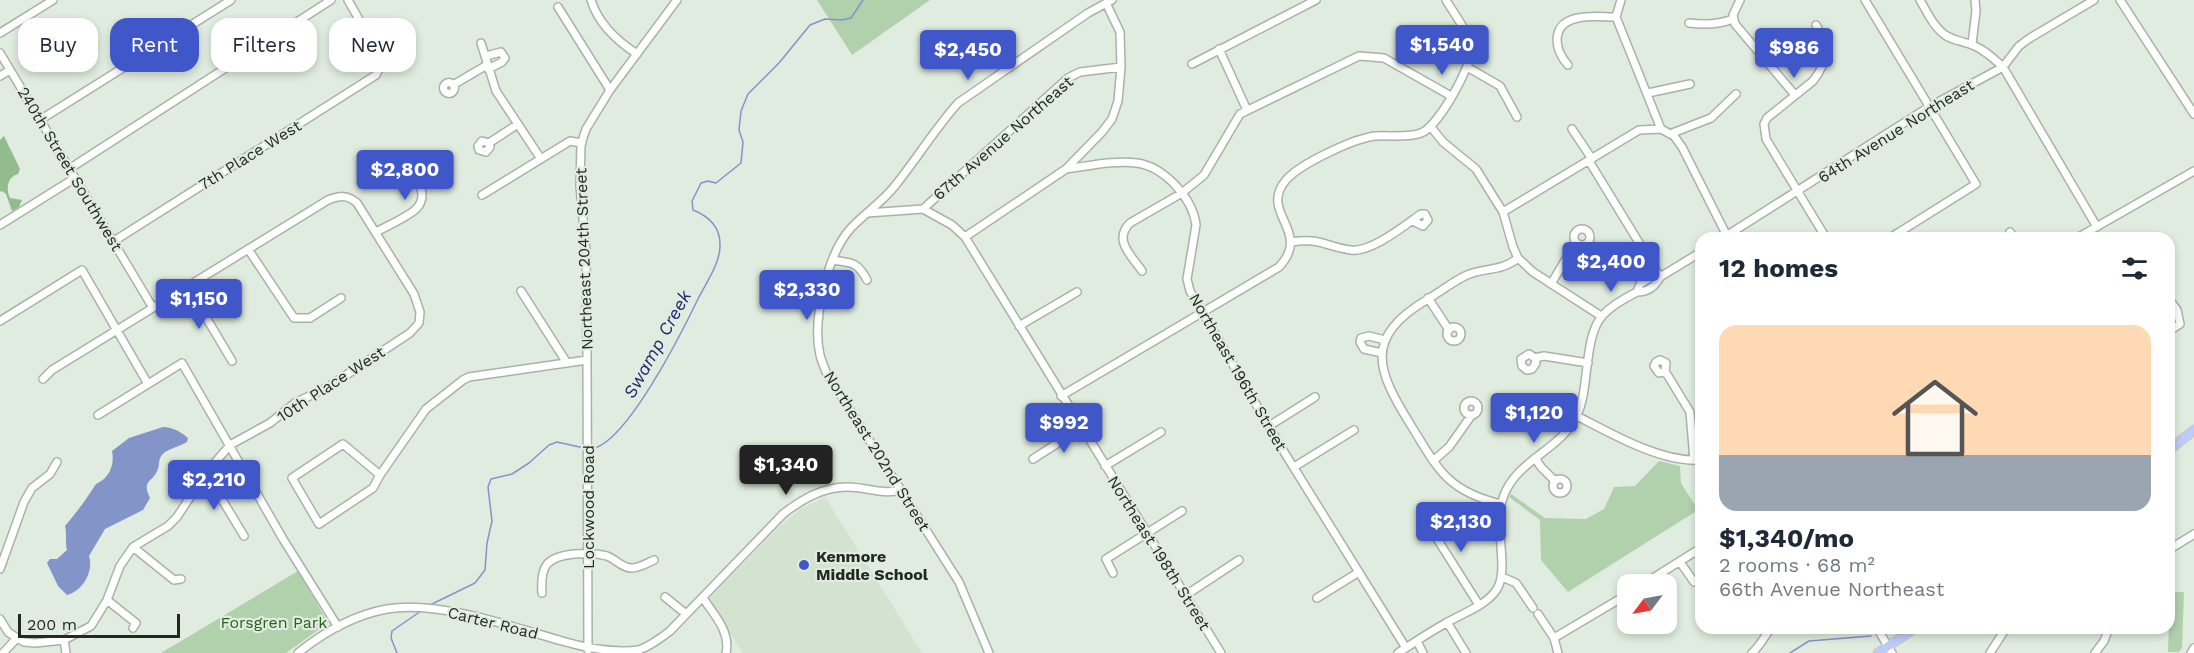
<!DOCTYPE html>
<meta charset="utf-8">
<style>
:root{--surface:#fff;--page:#f6f6f7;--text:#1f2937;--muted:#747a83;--accent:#4057ca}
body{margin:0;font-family:"Work Sans",sans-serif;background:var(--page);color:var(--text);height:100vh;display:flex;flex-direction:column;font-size:22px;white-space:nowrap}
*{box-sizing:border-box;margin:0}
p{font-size:20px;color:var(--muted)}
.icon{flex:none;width:33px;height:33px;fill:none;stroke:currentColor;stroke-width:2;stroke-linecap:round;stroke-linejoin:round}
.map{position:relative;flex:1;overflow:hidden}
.panel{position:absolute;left:1695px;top:232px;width:480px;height:402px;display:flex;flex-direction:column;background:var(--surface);border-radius:18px;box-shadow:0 3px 9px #0003}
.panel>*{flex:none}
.hud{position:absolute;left:18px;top:18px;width:570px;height:54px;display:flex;gap:12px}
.needle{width:39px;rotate:238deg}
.buttons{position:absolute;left:1617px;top:574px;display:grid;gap:12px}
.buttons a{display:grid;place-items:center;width:60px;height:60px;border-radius:12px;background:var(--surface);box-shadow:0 3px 9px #0003;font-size:30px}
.scale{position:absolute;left:18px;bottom:15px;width:162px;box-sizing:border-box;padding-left:6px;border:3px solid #232823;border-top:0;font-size:16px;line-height:21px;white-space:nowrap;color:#232823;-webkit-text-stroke:4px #e0ecdf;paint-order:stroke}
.price{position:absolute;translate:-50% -51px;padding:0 14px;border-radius:6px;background:var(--accent);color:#fff;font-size:20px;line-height:39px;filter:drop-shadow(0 2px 3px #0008)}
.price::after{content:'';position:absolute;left:50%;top:36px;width:18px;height:14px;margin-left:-9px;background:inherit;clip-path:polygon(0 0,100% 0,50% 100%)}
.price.on{background:#222;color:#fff}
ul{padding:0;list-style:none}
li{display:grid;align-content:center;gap:12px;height:318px;padding:0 24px}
li span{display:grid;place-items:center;height:186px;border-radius:18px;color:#555}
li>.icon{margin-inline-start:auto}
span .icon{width:108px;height:108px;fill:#fffc;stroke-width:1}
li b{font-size:26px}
h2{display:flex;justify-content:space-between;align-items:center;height:72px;padding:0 24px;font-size:26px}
.pill{padding:0 21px;border-radius:18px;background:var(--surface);box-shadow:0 3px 9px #0003;font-size:21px;line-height:54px}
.pill.on{background:var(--accent);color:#fff}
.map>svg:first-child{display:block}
.built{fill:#d2e3d0}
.green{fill:#b1d1ad}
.forest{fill:#92bc8d}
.water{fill:#8394c8}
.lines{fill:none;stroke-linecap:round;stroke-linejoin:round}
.stream{stroke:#8394c8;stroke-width:1.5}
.minor-casing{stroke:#a8b3a6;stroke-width:10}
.major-casing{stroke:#cacbca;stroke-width:11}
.minor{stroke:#fff;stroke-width:7}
.major{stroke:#bdcbfa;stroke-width:8}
.poi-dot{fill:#4057ca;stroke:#e0ecdf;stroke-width:2}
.labels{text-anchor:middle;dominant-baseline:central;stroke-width:4.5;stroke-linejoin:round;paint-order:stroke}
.street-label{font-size:16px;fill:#232823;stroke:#e0ecdf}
.poi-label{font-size:16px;font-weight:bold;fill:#232823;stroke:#e0ecdf;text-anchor:start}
.park-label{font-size:16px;fill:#286021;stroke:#e0ecdf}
.water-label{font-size:18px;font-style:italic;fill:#1e2a69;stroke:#e0ecdf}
</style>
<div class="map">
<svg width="2194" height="653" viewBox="0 0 2194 653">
<rect width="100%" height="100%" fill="#e0ecdf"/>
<path class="built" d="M 825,497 L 922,653 L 743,653 L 708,599 L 776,530 L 800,509 Z"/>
<path class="green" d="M 817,0 L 930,0 L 852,55 Z
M 1659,461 L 1680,466 L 1681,483 L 1698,510 L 1568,592 L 1541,560 L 1540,520 L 1509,497 L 1511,494 L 1545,518 L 1586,519 L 1604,509 L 1614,487 L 1635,486 Z
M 298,571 L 328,623 L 286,653 L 161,653 Z
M 2170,592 L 2184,592 L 2182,648 L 2179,652 L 2168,652 Z"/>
<path class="forest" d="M 4,136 L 20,169 L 18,174 C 7,177 6,189 10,198 L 22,200 L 19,207 L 12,211 L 6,194 L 2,191 L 0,192 L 0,140 Z"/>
<path class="water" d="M 163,427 C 173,427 181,432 188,438 L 187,442 C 180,446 172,448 165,452 C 158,457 160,462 158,469 C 153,483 141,479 150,498 L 143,510 L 105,529 L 89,556 C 94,571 83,591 67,595 L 58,586 L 47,563 L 50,559 L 57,559 L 67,550 C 65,542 67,534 65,526 C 76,513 85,501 94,487 C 97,482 101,482 105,478 C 112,471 114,460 112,451 L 129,438 Z"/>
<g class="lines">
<path class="stream" d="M 589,449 C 624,449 683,330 698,299 C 706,283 721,262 720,244 C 720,226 708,216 693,210 L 692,201 L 701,183 L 708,181 L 716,183 L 741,163 L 743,142 L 739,130 L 741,111 L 748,94 L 779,63 L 810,25 L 825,19 L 842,20 L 851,18 L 863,0
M 430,605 L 475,583 L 485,570 L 487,543 L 492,521 L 488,487 L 491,479 L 512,474 L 529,463 L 549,445 L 557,442 L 584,448
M 397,653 L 391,638 L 392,631 L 421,611
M 1790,653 L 1809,641 L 1871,636"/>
<defs>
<path id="minor" d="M 591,0 C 598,23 617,41 637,54
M 1740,0 L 1733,15 L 1735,24 L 1795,95
M 1865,0 L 1976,184 L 1890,238
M 1920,0 C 1927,12 1933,26 1945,35 C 1954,41 1963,41 1972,45 C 1984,49 1994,59 2003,67 L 2097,227
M 2120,0 L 2194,114
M 558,7 L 610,90
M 1616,17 L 1661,129 L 1674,136 L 1682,147 L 1727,236
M 1689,23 C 1704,25 1718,25 1733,19
M 1816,25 C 1829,45 1828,62 1813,81 L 1767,118 L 1764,124 L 1766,139 L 1826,238
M 0,33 L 53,0
M 481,43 L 496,91 L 541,159
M 1972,44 L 1976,11 L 1975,0
M 1219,49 L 1247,110
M 0,53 L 153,308
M 486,56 L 501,52 L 505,58 L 502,62 L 488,69
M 1192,64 L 1316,0
M 1568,65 C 1553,48 1551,23 1578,18 C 1590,15 1604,17 1616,17 L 1621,0
M 1467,67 L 1500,86 L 1517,117
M 0,76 L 10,70
M443.5 88a5.5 5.5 0 1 1 11 0a5.5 5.5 0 1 1-11 0Z
M 453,85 L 487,65
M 1648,93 L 1690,84
M 40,120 L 231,0
M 1431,127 L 1443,142 L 1476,169 L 1503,212 L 1513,247 L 1518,258 L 1533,272 L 1601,316
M 1572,129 L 1592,159
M 1670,134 L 1711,118 L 1736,94
M 489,143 L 482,141 L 478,146 L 479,150 L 486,152 L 490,147 L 489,143 L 518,124
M 1589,161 L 1660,277 L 1701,252
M 69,169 L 331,0
M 1066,169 C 1089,166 1115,160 1137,163 C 1165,167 1193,199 1196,225 L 1187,279 L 1190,291 L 1281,447 L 1406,648
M 482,195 L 570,141 L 582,143
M 923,209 L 1068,78 L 1080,72 L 1121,67
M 1503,212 L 1639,130 L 1661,129
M 867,213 L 923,209 L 952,225 L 965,237 L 1221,653
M 0,225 L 75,178
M1574 237a8 8 0 1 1 16 0a8 8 0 1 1-16 0Z
M 376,232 C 387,226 410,216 417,208 C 431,192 412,169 399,160
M 2010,232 L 2014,238
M 965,237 L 1066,169 L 1102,132 L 1112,119 L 1118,101 L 1121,67 L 1120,32 L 1106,3
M 1723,238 L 1929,107 L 2003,67 L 2019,46 L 2030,38 L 2094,0
M 2077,238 L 2194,171
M 114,241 L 376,75 L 381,65 L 380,57 L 348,0
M 1292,242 C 1318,237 1327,247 1351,250 C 1371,253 1405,225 1421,214 L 1425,214 L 1428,220 L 1423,226 L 1413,221
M 248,249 L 294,318 L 310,318 L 341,298
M 832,260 C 852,263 857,261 867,280
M 1142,271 C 1131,255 1113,240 1130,223 L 1182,193 L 1204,175 L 1240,114 L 1359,56 L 1384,58 L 1451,96
M 1652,277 L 1660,277 C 1655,287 1648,292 1637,292 L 1640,284 Z
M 1551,284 L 1576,242
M 188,287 L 232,361
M 521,291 L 567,363
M 1428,298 L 1449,330
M 2169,299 L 2177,310 L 2180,324 L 2169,331
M 0,321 L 82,270 L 148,384
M 1019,326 L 1077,292
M1447 334a7 7 0 1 1 14 0a7 7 0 1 1-14 0Z
M 1382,353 L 1364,349 L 1360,342 L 1361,338 L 1369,336 L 1385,340
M 1535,358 L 1536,363 L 1532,369 L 1527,370 L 1522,366 L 1521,359 L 1529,354 L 1535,358 L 1544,356 L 1588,363
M 1665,371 L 1659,373 L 1654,366 L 1656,362 L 1660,360 L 1666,363 L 1665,371 L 1690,412 L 1694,460
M 1061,396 L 1279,267 C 1313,231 1258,213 1286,180 C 1300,164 1354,138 1376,136 C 1390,135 1408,138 1421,133 C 1438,127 1472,66 1471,49 C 1469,32 1454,14 1446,0
M1464 408a7 7 0 1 1 14 0a7 7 0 1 1-14 0Z
M 98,415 L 182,363 L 283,539 L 338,627
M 1577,416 C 1612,434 1662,463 1701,460
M 1269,426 L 1315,397
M 343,444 L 380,475 L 373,488 L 319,524 L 292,478 Z
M 1535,458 L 1541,467 L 1555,481
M 1033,459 L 1081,428
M 1433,461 L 1449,447 L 1471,416
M 1105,466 L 1161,432
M 1294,467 L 1354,430
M 206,473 L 244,536
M 380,475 L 426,409 L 463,380 L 469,377 L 587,360
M1553 486a7 7 0 1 1 14 0a7 7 0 1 1-14 0Z
M 1501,504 C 1448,491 1439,471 1412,427 C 1377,371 1362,338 1428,299 C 1441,291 1454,281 1467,275 C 1486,267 1501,272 1518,258
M 1422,515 L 1479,605
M 133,547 L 174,580 L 181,579
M 2170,549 L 2194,534
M 1680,562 L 1694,582
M 0,569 L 24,502 L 32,488 L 50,474 L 57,462
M 1113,573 L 1106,559 L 1182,511
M 1502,577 L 1516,583 L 1533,608
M 1642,585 L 1701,548
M 542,593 C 540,565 547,557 574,554 C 585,553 596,553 607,556 C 616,559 621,568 632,568 C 639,568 647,563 654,560
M 1186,595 L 1239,560
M 665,597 L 686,614
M 703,598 C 714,615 731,632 726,653
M 1317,598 L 1359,572
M 107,600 L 136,623 L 133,628
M 1538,614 L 1554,638 L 1558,653
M 0,619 L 8,632 L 17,638 L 24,642 L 35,643 L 64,640 L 91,626 L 107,600 L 120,566 L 133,547 L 168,526 L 177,517 L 206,473 L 230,445 L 270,423 L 295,403 L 328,387 L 410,333 L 419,323 L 420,312 L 414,294 L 357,203 C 347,194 339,196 328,200 L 52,370 L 43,379
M 1447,622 L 1466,653
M 1877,628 L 1892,653
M 1554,638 L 1628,594
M 64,640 L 66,653
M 1417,641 L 1423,653
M 588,650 L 587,357 L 586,251 L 580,186 L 581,144 L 586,129 L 610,90 L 677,0
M 3,653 L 17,638
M 298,653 C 324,632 354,615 387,609 C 438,600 513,627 562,641 C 586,648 613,653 639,650 C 650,646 661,638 670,631 L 783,514 C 801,500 822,487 847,487 C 868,487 879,495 902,490
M 989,653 L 959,582 L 826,372 C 824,366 821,360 820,355 C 812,321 827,254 851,228 C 864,214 881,203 894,187 C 916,160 934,130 958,103 L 1088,13 L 1112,0
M 1398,653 C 1415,642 1431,631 1448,622 C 1465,612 1487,605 1497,589 C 1510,568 1492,524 1504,495 C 1518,459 1561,450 1577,415 C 1590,389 1583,336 1603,315 C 1612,305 1625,298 1637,292
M 1752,653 C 1760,646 1764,637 1771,628
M 1990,653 L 2006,628
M 2095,653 L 2104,641 L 2109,628
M 2191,653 L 2194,648"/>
<path id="major" d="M 2169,450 L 2194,430
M 1878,653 L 1915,628"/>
</defs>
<use href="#minor" class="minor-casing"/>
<use href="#major" class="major-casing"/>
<use href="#minor" class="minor"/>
<use href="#major" class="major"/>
</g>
<circle class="poi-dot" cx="804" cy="565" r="6"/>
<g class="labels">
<g class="street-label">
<text transform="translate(1896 131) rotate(-32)">64th Avenue Northeast</text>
<text transform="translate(1003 138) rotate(-41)">67th Avenue Northeast</text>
<text transform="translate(250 155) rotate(-32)">7th Place West</text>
<text transform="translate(70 169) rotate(59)">240th Street Southwest</text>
<text transform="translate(584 259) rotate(-92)">Northeast 204th Street</text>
<text transform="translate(1238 372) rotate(60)">Northeast 196th Street</text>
<text transform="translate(331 384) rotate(-33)">10th Place West</text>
<text transform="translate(877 451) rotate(58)">Northeast 202nd Street</text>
<text transform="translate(588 507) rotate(-90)">Lockwood Road</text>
<text transform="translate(1159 553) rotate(58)">Northeast 198th Street</text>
<text transform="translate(493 623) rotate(14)">Carter Road</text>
</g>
<g class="poi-label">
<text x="816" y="556">Kenmore<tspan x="816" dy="18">Middle School</tspan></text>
</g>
<g class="park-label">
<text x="274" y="622">Forsgren Park</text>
</g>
<g class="water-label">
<text transform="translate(657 344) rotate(-61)">Swamp Creek</text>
</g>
</g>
</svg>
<div class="buttons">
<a><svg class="needle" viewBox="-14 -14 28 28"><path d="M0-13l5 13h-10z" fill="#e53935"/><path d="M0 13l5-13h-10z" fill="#747a83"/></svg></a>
</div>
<div class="scale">200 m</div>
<b class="price" style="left:1442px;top:76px">$1,540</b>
<b class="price" style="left:1794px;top:79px">$986</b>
<b class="price" style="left:968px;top:81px">$2,450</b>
<b class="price" style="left:405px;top:201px">$2,800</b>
<b class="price" style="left:1611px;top:293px">$2,400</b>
<b class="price" style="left:807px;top:321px">$2,330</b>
<b class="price" style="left:199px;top:330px">$1,150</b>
<b class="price" style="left:1534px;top:444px">$1,120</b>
<b class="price" style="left:1064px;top:454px">$992</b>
<b class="price on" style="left:786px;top:496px">$1,340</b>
<b class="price" style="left:214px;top:511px">$2,210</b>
<b class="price" style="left:1461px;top:553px">$2,130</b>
<div class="hud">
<a class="pill">Buy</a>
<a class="pill on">Rent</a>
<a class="pill">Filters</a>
<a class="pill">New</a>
</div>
<section class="panel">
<h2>12 homes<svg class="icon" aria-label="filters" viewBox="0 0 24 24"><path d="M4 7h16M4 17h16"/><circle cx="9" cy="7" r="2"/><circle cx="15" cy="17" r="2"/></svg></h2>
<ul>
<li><span style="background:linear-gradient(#ffd9b3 70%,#9aa5b1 0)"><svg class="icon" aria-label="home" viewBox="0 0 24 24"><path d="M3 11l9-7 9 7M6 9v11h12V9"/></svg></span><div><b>$1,340/mo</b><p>2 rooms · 68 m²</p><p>66th Avenue Northeast</p></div></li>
</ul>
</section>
</div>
